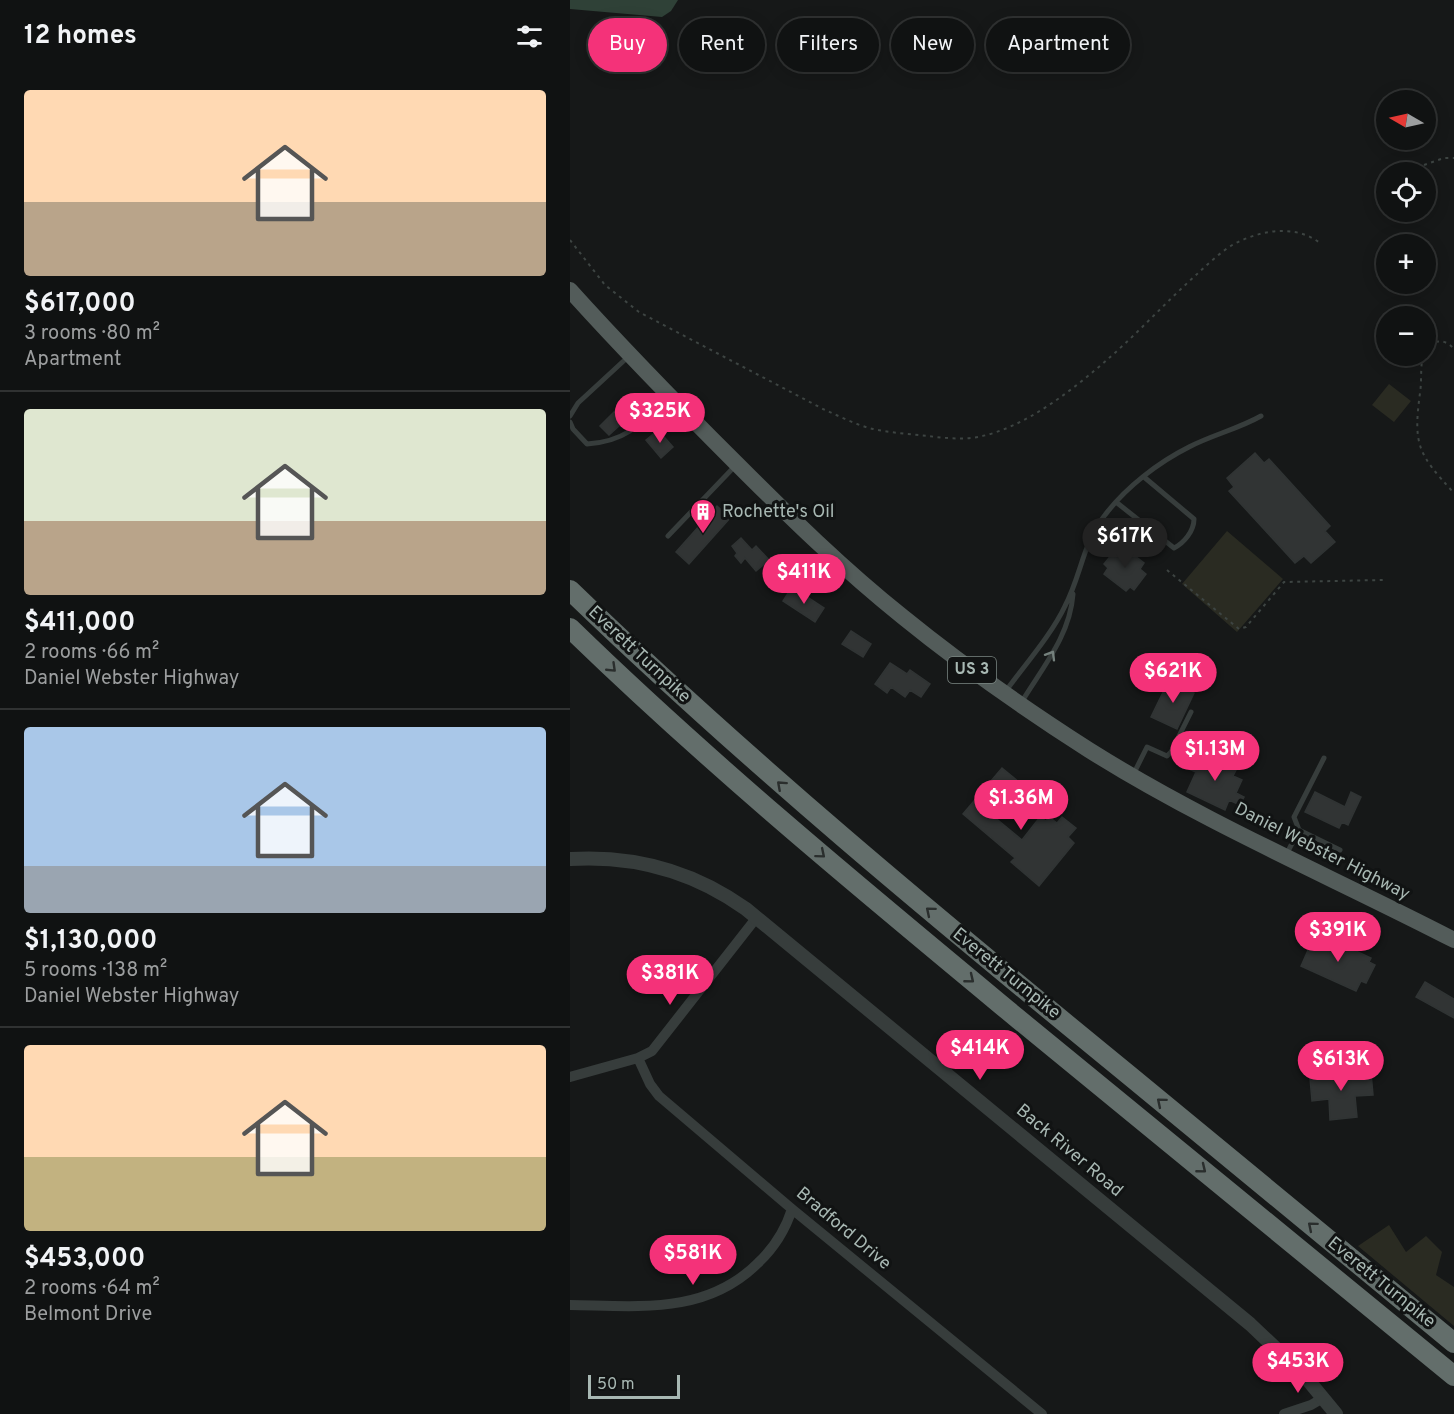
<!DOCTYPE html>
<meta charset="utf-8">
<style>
:root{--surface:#101212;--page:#1e2020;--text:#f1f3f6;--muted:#9c9e9f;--line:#303232;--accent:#f43279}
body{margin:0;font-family:Overpass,sans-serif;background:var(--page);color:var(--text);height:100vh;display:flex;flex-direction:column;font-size:22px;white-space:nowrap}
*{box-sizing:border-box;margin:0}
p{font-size:20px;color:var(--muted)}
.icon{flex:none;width:33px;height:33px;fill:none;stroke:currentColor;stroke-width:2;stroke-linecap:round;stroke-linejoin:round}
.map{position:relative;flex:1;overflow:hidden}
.drawer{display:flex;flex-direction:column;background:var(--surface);width:570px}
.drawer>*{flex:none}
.top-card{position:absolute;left:18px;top:18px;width:570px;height:54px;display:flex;gap:12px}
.needle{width:39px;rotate:279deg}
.buttons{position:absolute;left:806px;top:90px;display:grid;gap:12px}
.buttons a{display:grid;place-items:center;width:60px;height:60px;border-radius:50%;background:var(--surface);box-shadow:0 3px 15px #0003,0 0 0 2px var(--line);font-size:30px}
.scale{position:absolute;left:18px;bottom:15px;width:92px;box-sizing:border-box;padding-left:6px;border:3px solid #a8b8b3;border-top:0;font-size:16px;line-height:21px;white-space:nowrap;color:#a8b8b3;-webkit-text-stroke:4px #111313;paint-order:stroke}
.price{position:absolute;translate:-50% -51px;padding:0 14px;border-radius:21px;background:var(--accent);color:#fff;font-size:20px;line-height:39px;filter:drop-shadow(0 2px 3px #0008)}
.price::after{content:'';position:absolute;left:50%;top:36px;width:18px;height:14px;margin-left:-9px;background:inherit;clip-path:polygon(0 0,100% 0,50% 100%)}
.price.on{background:#222;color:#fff}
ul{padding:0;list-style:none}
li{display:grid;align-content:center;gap:12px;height:318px;padding:0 24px}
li+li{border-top:2px solid var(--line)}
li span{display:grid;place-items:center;height:186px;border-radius:6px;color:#555}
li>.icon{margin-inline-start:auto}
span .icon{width:108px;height:108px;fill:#fffc;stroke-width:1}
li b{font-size:26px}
h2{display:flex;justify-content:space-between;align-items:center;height:72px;padding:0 24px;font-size:26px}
.tag{padding:0 21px;border-radius:27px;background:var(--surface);box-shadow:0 3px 15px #0003,0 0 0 2px var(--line);font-size:21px;line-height:54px}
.tag.on{background:var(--accent);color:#fff}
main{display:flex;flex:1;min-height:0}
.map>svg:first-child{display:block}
.green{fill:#2a2b22}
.water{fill:#2f4137}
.building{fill:#313434;stroke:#303434;stroke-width:1.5}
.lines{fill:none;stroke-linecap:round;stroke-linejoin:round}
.path{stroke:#3d4442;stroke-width:2;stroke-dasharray:3 4.5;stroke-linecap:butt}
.service{stroke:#373d3c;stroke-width:5}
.minor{stroke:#373d3c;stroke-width:10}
.tertiary{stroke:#373d3c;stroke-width:14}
.primary{stroke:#535c5a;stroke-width:16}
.motorway{stroke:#636e6b;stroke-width:20}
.oneway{stroke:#75817d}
.oneway2{stroke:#2a2e2d}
.labels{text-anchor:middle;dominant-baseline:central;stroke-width:6;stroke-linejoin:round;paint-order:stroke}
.shield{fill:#111313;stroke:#7b8683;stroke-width:1.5}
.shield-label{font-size:16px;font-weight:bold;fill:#a8b8b3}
.poi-label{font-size:18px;fill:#a8b8b3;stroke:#111313;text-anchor:start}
.street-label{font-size:18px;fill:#a8b8b3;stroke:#111313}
</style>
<main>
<section class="drawer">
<h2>12 homes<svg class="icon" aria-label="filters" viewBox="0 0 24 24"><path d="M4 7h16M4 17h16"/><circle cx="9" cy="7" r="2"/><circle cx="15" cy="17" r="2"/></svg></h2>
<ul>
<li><span style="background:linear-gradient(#ffd9b3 60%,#b9a48a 0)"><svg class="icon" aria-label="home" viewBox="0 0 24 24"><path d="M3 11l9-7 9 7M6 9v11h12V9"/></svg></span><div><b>$617,000</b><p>3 rooms · 80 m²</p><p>Apartment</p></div></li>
<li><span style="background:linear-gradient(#dfe7d0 60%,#b9a48a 0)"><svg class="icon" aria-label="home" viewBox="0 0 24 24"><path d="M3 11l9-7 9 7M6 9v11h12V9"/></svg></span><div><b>$411,000</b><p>2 rooms · 66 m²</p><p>Daniel Webster Highway</p></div></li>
<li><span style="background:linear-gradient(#a9c7e8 75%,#9aa5b1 0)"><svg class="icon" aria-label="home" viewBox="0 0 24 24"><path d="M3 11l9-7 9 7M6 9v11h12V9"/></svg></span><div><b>$1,130,000</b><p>5 rooms · 138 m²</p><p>Daniel Webster Highway</p></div></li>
<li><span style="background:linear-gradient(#ffd9b3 60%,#c2b280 0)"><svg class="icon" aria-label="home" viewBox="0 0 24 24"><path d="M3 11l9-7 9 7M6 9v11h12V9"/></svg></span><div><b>$453,000</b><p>2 rooms · 64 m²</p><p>Belmont Drive</p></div></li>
</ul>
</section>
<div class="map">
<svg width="884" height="1414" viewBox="0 0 884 1414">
<rect width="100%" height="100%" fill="#161818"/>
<path class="green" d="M 819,384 L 841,401 L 824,422 L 802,405 Z
M 657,531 L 713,579 L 667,632 L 612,584 Z
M 819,1225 L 836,1252 L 856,1236 L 872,1252 L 866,1275 L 884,1287 L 884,1326 L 788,1246 Z"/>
<path class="water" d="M 0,0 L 108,0 L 101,11 L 92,17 L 0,9 Z"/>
<path class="building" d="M 53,403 L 65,415 L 53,428 L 50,425 L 39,435 L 30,426 Z
M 88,430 L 103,447 L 91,458 L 76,440 Z
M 685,453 L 694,463 L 699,459 L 760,526 L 755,531 L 765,542 L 741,563 L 734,556 L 725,563 L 659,491 L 664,487 L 657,478 Z
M 147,506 L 160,518 L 119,564 L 106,552 Z
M 171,538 L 182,550 L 186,546 L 199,560 L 186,571 L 175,558 L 171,563 L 165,556 L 167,553 L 162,546 Z
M 547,548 L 553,553 L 556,549 L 574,563 L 570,569 L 576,574 L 564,590 L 560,587 L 556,591 L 534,574 L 538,568 L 534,564 Z
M 222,587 L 254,608 L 245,622 L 213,601 Z
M 281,631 L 301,644 L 293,657 L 272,644 Z
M 320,663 L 337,674 L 340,670 L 360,684 L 351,697 L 340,690 L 335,697 L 321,687 L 317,693 L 305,684 Z
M 601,676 L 610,681 L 608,685 L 624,693 L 607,729 L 581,717 Z
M 638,754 L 667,768 L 663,776 L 672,780 L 666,793 L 674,797 L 670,805 L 659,800 L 655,810 L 617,792 L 626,772 L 619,769 L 623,760 L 633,765 Z
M 432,768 L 450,783 L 423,816 L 452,840 L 470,817 L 476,821 L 479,817 L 487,823 L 492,817 L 506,828 L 498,837 L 504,843 L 469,886 L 441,862 L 445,858 L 393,814 Z
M 745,792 L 775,807 L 781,792 L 791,797 L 778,825 L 772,822 L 769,828 L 735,812 Z
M 754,936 L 801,958 L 799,962 L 805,965 L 796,983 L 791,981 L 786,991 L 731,966 L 743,939 L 750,942 Z
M 855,982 L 884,999 L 884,1018 L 846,997 Z
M 780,1069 L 781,1075 L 801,1073 L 803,1095 L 785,1096 L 787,1117 L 760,1120 L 759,1099 L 742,1101 L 740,1078 L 759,1076 L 759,1071 Z"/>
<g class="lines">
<path class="path" d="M 854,165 L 874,158 L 884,158
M 0,240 L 35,285 L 69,312 L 253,409 C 269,416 286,425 303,429 C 321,433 340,434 358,436 C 374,438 391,440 408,437 C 455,428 504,389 539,358 C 569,332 596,302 625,276 C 637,265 650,252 664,244 C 691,230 725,224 750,243
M 855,351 L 861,343 C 871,340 877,341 884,349
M 853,356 C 850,368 852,380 850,393 C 843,445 848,454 884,493
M 555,537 L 563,527
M 597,570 L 669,629 L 676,627 L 714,582 L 813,580"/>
<path class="service" d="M 0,416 L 8,403 L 59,356
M 0,422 L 3,429 L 17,444 C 33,443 46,440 60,431
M 546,502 L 604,548 C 614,543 624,531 624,519 L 574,477
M 98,536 L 166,465
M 435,692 C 454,666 482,634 495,606 C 511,576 513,542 535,515 C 556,487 589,462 619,447 C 642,435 668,429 691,416
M 451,703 C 472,668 500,636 503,594
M 563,775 L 577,747 L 597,756 L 601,752 L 621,712
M 729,830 L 724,817 L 754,758
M 716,855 L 729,830 L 770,850"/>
<path class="minor" d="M 68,1058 L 80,1084 L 89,1096 L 222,1209 L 472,1414
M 0,1077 L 68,1058 L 82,1051 L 187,917
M 0,1305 C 68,1306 136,1315 188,1263 C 205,1247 215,1231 222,1209
M 714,1414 L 741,1405 L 753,1398"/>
<path class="tertiary" d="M 0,859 C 65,855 123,871 176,909 L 680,1324 L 733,1374 L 766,1414"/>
<path class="primary" d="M 0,290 C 53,349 109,406 166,463 C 219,516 274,570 333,617 C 392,665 455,709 519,750 C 635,823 762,877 884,940"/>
<path class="motorway" d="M 0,590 C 178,762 368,919 560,1076 C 668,1165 776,1254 884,1343
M 0,628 C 142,766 295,892 447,1018 C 593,1137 738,1257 884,1376"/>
</g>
<defs><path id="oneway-chevron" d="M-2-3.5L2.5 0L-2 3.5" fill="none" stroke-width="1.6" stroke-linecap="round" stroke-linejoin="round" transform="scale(1.5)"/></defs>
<use class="oneway" href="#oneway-chevron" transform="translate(481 655) rotate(-59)"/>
<g class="oneway2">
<use href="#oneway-chevron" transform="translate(42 668) rotate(44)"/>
<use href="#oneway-chevron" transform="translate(211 785) rotate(-138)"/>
<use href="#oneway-chevron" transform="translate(251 854) rotate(40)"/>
<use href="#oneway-chevron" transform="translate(360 911) rotate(-140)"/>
<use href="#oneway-chevron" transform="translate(400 979) rotate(39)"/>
<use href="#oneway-chevron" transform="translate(591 1102) rotate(-140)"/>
<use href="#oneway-chevron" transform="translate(632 1169) rotate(39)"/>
<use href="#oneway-chevron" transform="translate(742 1226) rotate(-140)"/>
</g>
<defs>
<symbol id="building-pin" viewBox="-11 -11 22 30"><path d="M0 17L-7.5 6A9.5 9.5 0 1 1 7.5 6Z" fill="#f43279" stroke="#111313"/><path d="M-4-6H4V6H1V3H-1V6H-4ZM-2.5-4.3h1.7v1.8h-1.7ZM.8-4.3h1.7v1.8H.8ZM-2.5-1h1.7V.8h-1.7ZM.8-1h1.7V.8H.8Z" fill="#fff"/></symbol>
</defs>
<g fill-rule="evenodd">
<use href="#building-pin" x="118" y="497" width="30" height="40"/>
</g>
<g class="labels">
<rect class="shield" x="378" y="657" width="48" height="26" rx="4.5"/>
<g class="shield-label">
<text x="402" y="670">US 3</text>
</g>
<g class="poi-label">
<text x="152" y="512">Rochette's Oil</text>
</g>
<g class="street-label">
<text transform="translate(69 655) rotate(43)">Everett Turnpike</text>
<text transform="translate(752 852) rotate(27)">Daniel Webster Highway</text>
<text transform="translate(436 974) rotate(39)">Everett Turnpike</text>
<text transform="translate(499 1151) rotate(40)">Back River Road</text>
<text transform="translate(273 1229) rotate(40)">Bradford Drive</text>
<text transform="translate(811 1283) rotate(39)">Everett Turnpike</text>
</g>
</g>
</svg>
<div class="buttons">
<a><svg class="needle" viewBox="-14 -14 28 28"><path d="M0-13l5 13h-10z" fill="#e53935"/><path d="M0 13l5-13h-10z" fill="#9c9e9f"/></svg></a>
<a><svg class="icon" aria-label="locate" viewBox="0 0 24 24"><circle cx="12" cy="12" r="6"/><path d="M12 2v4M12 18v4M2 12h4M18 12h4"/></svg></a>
<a>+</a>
<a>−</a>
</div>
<div class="scale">50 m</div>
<b class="price" style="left:90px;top:444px">$325K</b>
<b class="price on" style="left:555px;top:569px">$617K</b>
<b class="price" style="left:234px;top:605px">$411K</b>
<b class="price" style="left:603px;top:704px">$621K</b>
<b class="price" style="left:645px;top:782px">$1.13M</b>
<b class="price" style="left:451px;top:831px">$1.36M</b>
<b class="price" style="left:768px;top:963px">$391K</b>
<b class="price" style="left:100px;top:1006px">$381K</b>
<b class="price" style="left:410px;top:1081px">$414K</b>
<b class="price" style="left:771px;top:1092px">$613K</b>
<b class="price" style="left:123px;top:1286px">$581K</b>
<b class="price" style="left:728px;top:1394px">$453K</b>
<div class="top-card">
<a class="tag on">Buy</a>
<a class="tag">Rent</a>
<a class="tag">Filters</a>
<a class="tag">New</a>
<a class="tag">Apartment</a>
</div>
</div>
</main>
